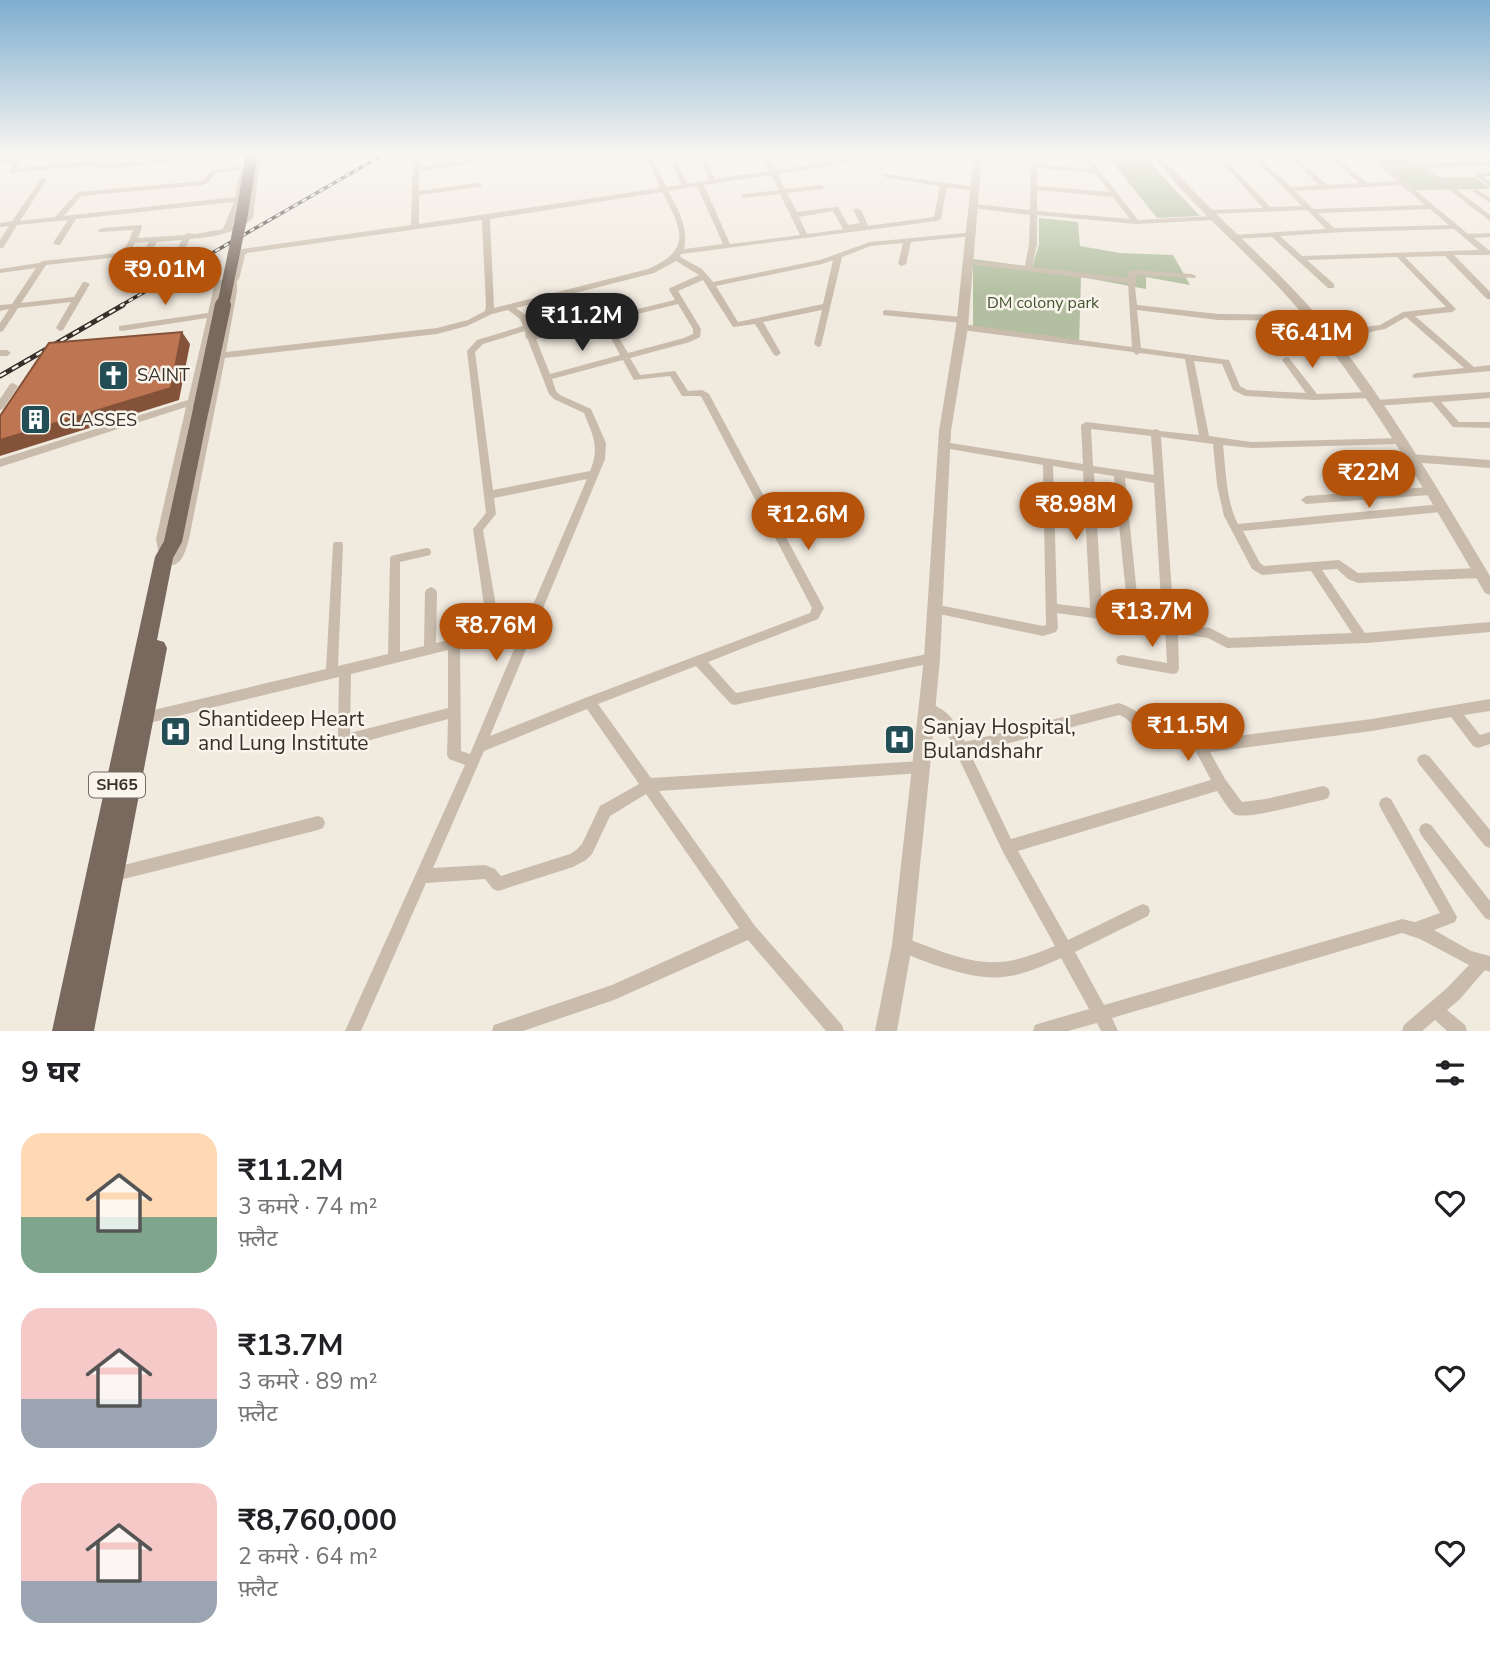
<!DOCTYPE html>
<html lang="hi">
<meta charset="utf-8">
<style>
:root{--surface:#fff;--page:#f6f6f6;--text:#202124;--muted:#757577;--accent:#b45309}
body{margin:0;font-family:"Nunito Sans","Noto Sans Devanagari",sans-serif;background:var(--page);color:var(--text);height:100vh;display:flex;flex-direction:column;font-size:26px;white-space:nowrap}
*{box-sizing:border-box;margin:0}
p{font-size:23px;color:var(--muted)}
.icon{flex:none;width:38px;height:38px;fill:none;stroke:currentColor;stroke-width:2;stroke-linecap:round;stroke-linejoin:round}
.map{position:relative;height:1031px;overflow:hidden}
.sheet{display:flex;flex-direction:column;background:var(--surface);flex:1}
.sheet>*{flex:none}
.price{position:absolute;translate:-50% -60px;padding:0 16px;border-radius:24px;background:var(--accent);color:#fff;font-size:23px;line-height:46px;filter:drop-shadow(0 2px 4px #0008)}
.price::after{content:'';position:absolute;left:50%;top:42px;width:21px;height:16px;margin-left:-10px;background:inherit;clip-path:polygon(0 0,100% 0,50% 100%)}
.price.current{background:#222;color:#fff}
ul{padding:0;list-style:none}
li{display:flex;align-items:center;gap:21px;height:175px;padding:0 21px}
li span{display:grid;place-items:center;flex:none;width:196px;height:140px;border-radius:21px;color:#555}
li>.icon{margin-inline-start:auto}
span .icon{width:84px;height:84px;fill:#fffc;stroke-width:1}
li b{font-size:30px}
h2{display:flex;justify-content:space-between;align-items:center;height:84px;padding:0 21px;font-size:30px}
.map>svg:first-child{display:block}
.green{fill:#b2bfa0}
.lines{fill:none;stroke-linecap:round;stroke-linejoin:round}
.minor{fill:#c9bcac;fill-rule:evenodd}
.tertiary{fill:#c9bcac;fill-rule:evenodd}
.primary{fill:#78685d;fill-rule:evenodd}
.rail-far1-casing{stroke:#37302a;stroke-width:3.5}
.rail-casing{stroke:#37302a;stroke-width:5}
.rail-far1{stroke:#f9f4ec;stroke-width:2;stroke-dasharray:5;stroke-linecap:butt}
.rail{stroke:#f9f4ec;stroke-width:2.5;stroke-dasharray:7;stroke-linecap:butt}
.primary-bridge-far1{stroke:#78685d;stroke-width:12}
.primary-bridge{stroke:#78685d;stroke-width:16}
.shaded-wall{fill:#845239}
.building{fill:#bd7552;stroke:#845239;stroke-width:2}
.labels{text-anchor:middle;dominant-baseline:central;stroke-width:5;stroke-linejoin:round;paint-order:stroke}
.far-park-label{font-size:16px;fill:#435430;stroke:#f9f4ec}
.shield{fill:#f9f4ec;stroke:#716b64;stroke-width:2}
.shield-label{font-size:16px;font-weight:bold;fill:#37302a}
.poi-label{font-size:18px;fill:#37302a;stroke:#f9f4ec;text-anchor:start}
.near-poi-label{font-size:21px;fill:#37302a;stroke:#f9f4ec;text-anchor:start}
</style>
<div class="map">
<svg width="1490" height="1031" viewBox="0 0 1490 1031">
<rect width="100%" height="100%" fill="#f1eadf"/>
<path class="green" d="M 1105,153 L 1145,153 L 1161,175 L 1200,216 L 1157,218 Z
M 1370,153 L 1402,153 L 1434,178 L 1476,177 L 1490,189 L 1414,190 Z
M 1039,218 L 1078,222 L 1080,246 L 1120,253 L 1173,255 L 1190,285 L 1146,277 L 1146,289 L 1081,277 L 1079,345 L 973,330 L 973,259 L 1032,267 L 1039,245 Z"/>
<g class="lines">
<path class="minor" d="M 21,153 L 27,153 L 17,168 L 92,161 L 104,165 L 230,153 L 249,153 L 246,155 L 103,169 L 91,165 L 12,173 L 9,171 L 14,163 L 0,164 L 0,160 L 17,158 Z
M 255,153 L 261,153 L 253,218 C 236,234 212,237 190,239 L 177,262 L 173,264 L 169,262 L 182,240 L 157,242 L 132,282 L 128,284 L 124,282 L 149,242 L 135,243 L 128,254 L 119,257 L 46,265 L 21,303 L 74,297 L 83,282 L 86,282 L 90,284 L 63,330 L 60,331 L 56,328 L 71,302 L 18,308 L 3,331 L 0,332 L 0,323 L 9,309 L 0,311 L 0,305 L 12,304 L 36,268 L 0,273 L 0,269 L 39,263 L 43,261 L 117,253 C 127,248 130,239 133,230 L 99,232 L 98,230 L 102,228 L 141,225 L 142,227 L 138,238 L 184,235 L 188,233 L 195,234 L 223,229 L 234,202 L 76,219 L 60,245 L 57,245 L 53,243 L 68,220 L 17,225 L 3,248 L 0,248 L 0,240 L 9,226 L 0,227 L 0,223 L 12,221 L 42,178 L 47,179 L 20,221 L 55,217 L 77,193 L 79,192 L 202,181 L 212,170 L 246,166 L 241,205 L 232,226 L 245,217 ZM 240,170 L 235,197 L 64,216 L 81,196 L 202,185 L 208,183 L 216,173 Z
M 327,153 L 333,153 L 330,163 L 327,165 L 324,163 Z
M 413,153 L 419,153 L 419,167 L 480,158 L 483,160 L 480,162 L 419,171 L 419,191 L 479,183 L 482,185 L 479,187 L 419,195 L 419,224 L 660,188 L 645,153 L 651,153 L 666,187 L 681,185 L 668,153 L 674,153 L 687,184 L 709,180 L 698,153 L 704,153 L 715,179 L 769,171 L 761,153 L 767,153 L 776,170 L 887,153 L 900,153 L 897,155 L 778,174 L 785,189 L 822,185 L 825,187 L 822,189 L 787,193 L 797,212 L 835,207 L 838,207 L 848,225 L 860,223 L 853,210 L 857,208 L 861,210 L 868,225 L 867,226 L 934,217 L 940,186 L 885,177 L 882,175 L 883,174 L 975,187 L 979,189 L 975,191 L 947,187 L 941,219 L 937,221 L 681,254 L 680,256 L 682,258 L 702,269 L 713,282 L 820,260 L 870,242 L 975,232 L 976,234 L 972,236 L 911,242 L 906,264 L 902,266 L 898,264 L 903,243 L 871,246 L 842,257 L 821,346 L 818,347 L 814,344 L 822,310 L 763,322 L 781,353 L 777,356 L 774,355 L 755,324 L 733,327 L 703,280 L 678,291 L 701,329 L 700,337 L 690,342 L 630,358 L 640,375 L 675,371 L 688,391 L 702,390 L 709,394 L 824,608 L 818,619 L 708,662 L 736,693 L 932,653 L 936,654 L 938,658 L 936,662 L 932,663 L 734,705 L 730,703 L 696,666 L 598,704 L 651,778 L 921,761 L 926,763 L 928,767 L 926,771 L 921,773 L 659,791 L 755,926 L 842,1025 L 844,1031 L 826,1031 L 748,940 L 614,1000 L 523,1031 L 492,1031 L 494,1025 L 612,985 L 739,928 L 646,794 L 610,816 L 592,854 L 586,860 L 573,867 L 498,891 L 493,889 L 485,879 L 426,883 L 361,1031 L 345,1031 L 465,765 L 449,759 L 447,755 L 448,719 L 348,746 L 343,744 L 338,736 L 339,677 L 141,725 L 137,723 L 135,719 L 137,715 L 141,713 L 326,669 L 333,545 L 334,542 L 342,542 L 343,545 L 338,666 L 388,654 L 390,559 L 391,556 L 395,555 L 426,548 L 430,549 L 431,552 L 430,555 L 426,556 L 400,562 L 400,652 L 424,646 L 425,592 L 427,589 L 431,587 L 435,589 L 437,592 L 436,643 L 489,630 L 487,626 L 473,529 L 486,513 L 467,351 L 477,340 L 523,326 L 520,319 L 508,310 L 492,314 L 467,326 L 437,334 L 225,358 L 189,539 C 186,549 182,567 169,565 L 168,562 L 178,539 L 216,359 L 206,360 L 166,539 L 169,557 L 168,560 L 160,560 L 156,539 L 186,407 L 0,467 L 0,459 L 188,400 L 207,318 L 122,331 L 119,330 L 119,326 L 208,313 L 215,282 L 232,276 L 237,254 L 242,249 L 411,225 ZM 771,175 L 779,190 L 744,194 L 740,196 L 744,198 L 780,194 L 800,235 L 730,244 L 704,185 ZM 697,186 L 723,244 L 684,249 C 689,228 678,209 668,191 ZM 662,192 C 681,228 694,249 648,269 L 494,308 L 490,219 ZM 833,211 L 843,229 L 846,229 L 807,234 L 799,217 ZM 482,220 L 486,305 L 485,311 L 468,320 L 437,328 L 226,352 L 237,291 L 237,281 L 239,279 L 245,255 L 247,253 ZM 833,260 L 823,304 L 738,322 L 716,286 L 822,264 ZM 676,261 L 699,275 L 670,288 L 669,290 L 675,300 L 534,334 L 527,316 L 516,308 L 654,273 ZM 229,282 L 229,291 L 217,353 L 207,355 L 223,283 ZM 678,304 L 693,329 L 693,334 L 684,338 L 628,353 L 619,338 L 624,328 L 621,318 ZM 613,320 L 616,328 L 611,338 L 620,355 L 550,374 L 536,339 ZM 525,331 L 526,338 L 528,340 L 549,394 L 554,399 L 584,413 C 593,436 600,447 590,471 L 493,490 L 475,352 L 483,344 ZM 623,360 L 634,380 L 670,376 L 682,396 L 700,396 L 702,398 L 812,608 L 810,613 L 585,698 L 490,736 L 605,459 L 606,443 L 591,409 L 560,395 L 556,391 L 552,379 ZM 587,479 L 521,633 L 503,629 L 499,624 L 483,530 L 496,514 L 494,498 ZM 499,638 L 517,642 L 470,754 L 461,751 L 460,648 ZM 448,650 L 448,708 L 350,733 L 351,674 ZM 587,709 L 639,784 L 600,806 L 582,844 L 576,850 L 570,854 L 501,876 L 495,869 L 485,865 L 433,868 L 484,751 Z
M 1031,153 L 1037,153 L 1037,164 L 1091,169 L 1080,153 L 1086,153 L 1138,220 L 1214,216 L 1218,218 L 1214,220 L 1136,224 L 1037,215 L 1037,244 L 1032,267 L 1128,278 L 1129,272 L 1133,270 L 1192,274 L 1196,276 L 1195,278 L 1137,275 L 1135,287 L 1137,305 L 1218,314 L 1312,315 L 1316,318 L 1312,321 L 1218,320 L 1137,310 L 1141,348 L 1229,360 L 1240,386 L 1247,390 L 1306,393 L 1282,360 L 1286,357 L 1289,358 L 1317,394 L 1370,392 L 1375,395 L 1370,398 L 1314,400 L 1245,396 L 1233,390 L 1222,364 L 1194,361 L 1209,436 L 1251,442 L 1400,438 L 1405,441 L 1400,444 L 1251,448 L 1223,445 C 1226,471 1226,501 1238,524 L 1441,504 L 1446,508 L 1441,512 L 1243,531 L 1260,563 L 1264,566 L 1339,560 L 1358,573 L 1480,568 L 1484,570 L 1486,573 L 1484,576 L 1480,578 L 1358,583 L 1348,579 L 1337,569 L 1322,570 L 1365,633 L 1490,622 L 1490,632 L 1367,643 L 1227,648 L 1208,638 L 1178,634 L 1179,669 L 1177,673 L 1173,674 L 1122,665 L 1118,664 L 1116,660 L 1118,656 L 1122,655 L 1167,663 L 1165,628 L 1057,613 L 1058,628 L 1056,632 L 1043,636 L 930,612 L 928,609 L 930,606 L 934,604 L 1043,626 L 1046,625 L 1043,465 L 944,448 L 939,445 L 941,443 L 944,442 L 1083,464 L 1081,425 L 1086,422 L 1153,430 L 1156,429 L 1160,431 L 1199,435 L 1185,359 L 1140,353 L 1137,355 L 1133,352 L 962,330 L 958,327 L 962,324 L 1132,347 L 1128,283 L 967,264 L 963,262 L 967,260 L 1025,266 L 1029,244 L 1030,215 L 974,208 L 970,206 L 974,204 L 1030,210 ZM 1037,168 L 1095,173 L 1110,192 L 1037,186 ZM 1037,190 L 1113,197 L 1130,219 L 1037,211 ZM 1091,429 L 1151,436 L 1154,475 L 1093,466 ZM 1161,437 L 1213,444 L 1217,485 L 1224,516 L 1252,569 L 1262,575 L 1311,571 L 1352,633 L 1229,638 L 1210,628 L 1179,624 L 1174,621 ZM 1053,466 L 1083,471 L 1090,608 L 1057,604 ZM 1094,473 L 1114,476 L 1128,613 L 1102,609 ZM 1125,478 L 1154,483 L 1162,617 L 1139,614 Z
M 1213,153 L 1255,153 L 1291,187 L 1319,185 L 1285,153 L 1291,153 L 1327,185 L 1359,183 L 1325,153 L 1332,153 L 1367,183 L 1397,181 L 1364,153 L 1371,153 L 1387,166 L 1415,165 L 1401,153 L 1409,154 L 1490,153 L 1490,155 L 1414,158 L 1423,164 L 1490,161 L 1490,165 L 1428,168 L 1490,215 L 1490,221 L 1420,168 L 1391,170 L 1468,234 L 1490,233 L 1490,237 L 1474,238 L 1490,251 L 1490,255 L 1454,255 L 1490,292 L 1490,299 L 1487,299 L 1445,256 L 1405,257 L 1456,309 L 1452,312 L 1415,316 L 1474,367 L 1490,365 L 1490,371 L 1414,378 L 1412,376 L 1414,374 L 1417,373 L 1464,368 L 1406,317 L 1385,329 L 1365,333 L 1317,330 L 1316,328 L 1320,325 L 1365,327 L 1380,325 L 1403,312 L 1446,307 L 1397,257 L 1307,260 L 1334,284 L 1334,288 L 1328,288 L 1272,237 L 1230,239 L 1230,235 L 1233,235 L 1326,229 L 1307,210 L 1206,214 L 1206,210 L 1209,210 L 1263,208 ZM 1248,155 L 1250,155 L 1302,206 L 1270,207 L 1222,156 ZM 1401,185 L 1425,205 L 1313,209 L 1295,191 ZM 1430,209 L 1449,225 L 1334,228 L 1318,213 ZM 1454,229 L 1479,250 L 1302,256 L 1280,236 L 1344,232 Z
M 1490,172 L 1490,176 L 1484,177 L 1490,181 L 1490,187 L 1475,175 L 1478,173 Z
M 1476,189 L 1490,198 L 1490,203 L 1474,192 L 1472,191 Z
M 886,310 L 962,317 L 966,320 L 962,323 L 883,315 L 883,311 Z
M 0,350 L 7,350 L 11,353 L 7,356 L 0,356 Z
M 13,383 L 18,386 L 3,409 L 0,410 L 0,399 L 10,384 Z
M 1490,392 L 1490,398 L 1441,402 L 1459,422 L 1490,422 L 1490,428 L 1453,427 L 1432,402 L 1376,406 L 1371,403 L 1376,400 Z
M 1410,454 L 1490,460 L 1490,468 L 1410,462 L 1405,458 Z
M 1430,487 L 1435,491 L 1430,495 L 1306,504 L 1301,500 L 1306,496 Z
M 1490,699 L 1490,711 L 1464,715 L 1480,735 L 1490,732 L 1490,744 L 1478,748 L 1473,746 L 1451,717 L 1372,731 L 1210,752 L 1225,779 L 1242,802 L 1266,799 L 1323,786 L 1328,788 L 1330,793 L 1328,798 L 1323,800 C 1308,802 1245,821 1234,814 C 1228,809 1222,798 1217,791 L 1018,851 L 1068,940 L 1138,906 L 1143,904 L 1148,906 L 1150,911 L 1148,916 L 1075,952 L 1104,1005 L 1402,919 L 1415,922 L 1440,913 L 1381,809 L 1379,804 L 1381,799 L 1386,797 L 1391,799 L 1457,917 L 1455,922 L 1434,930 L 1471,951 L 1490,956 L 1490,972 L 1485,970 L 1459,1000 L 1447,1010 L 1465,1025 L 1467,1031 L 1447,1031 L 1435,1020 L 1422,1031 L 1402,1031 L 1404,1025 L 1447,988 L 1469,965 L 1420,939 L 1402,933 L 1112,1018 L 1118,1031 L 1101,1031 L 1097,1023 L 1068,1031 L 1033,1031 L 1035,1025 L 1041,1023 L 1089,1009 L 1061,958 C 1043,966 1024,975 1003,977 C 974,981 924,962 897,950 L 894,945 L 897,940 L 902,937 C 929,946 957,960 986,962 C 1010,964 1033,955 1055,946 L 1003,852 L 945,729 L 939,720 L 921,711 L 919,707 L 921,703 L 925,701 C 951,712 953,718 965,742 L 1119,703 C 1137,710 1143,714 1152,732 L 1151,736 L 1146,738 C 1134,733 1134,720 1119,715 L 970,753 L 1011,839 L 1211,780 L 1195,750 L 1200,742 L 1205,740 L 1372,719 Z
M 1424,754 L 1429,756 L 1490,830 L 1490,848 L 1485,846 L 1419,764 L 1417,760 L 1419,756 Z
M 318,816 L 323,818 L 325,823 L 323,828 L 318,830 L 112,882 L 107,880 L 105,875 L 107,870 L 112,868 Z
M 1426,823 L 1431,825 L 1490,901 L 1490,920 L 1485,918 L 1421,835 L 1419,830 L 1421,825 Z"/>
<path class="tertiary" d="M 974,153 L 982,153 L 968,327 L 951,431 L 940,658 L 930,767 L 912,945 L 897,1031 L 875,1031 L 892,945 L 912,767 L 924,658 L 939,431 L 956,327 Z
M 1151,153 L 1159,153 C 1208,212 1269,259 1319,318 C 1385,397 1437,488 1490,576 L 1490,595 L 1485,593 C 1431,501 1378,407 1311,324 C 1262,263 1198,215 1151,153 Z"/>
<path class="primary" d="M 246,153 L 258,153 L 248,214 L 242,218 L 236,214 Z
M 201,404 L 209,409 L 182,542 L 173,558 L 157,640 L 164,642 L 167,648 L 94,1031 L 52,1031 L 155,557 L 164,541 L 193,409 Z"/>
<defs>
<path id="rail-far1" d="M 120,306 L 386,153"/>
<path id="rail" d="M 0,376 L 123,305"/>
</defs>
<use href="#rail-far1" class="rail-far1-casing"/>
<use href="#rail" class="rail-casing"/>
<use href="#rail-far1" class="rail-far1"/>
<use href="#rail" class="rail"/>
<path class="primary-bridge-far1" d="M 223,306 L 242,214"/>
<path class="primary-bridge" d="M 201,409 L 223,305"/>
</g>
<path class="shaded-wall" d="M 182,332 L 190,344 L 179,400 L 0,456 L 0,440 Z"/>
<path class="building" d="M 182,332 L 171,388 L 0,440 L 0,416 L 49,343 Z"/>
<linearGradient id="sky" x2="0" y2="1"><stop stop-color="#7eaed0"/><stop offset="0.52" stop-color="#f9f6f1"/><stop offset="1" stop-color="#f9f6f1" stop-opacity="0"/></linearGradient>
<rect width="1490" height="297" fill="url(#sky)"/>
<defs>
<symbol id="church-square" viewBox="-11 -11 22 22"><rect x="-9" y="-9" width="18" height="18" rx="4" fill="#234e56" stroke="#f9f4ec"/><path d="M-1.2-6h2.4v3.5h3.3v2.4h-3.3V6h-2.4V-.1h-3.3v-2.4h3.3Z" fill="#fff"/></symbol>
<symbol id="building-square" viewBox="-11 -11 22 22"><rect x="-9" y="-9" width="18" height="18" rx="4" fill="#234e56" stroke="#f9f4ec"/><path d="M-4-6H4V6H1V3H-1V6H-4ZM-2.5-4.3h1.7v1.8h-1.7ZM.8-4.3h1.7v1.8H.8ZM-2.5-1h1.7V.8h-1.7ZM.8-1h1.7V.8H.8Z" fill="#fff"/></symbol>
<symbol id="hospital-square" viewBox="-11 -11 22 22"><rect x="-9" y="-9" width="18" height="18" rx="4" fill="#234e56" stroke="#f9f4ec"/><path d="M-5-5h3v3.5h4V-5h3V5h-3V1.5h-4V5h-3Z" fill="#fff"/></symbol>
</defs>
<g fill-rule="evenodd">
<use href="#church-square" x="96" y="358" width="35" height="35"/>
<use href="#building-square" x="18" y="402" width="35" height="35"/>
<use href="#hospital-square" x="158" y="714" width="35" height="35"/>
<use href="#hospital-square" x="882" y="722" width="35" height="35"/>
</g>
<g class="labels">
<g class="far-park-label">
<text x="1043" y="303">DM colony park</text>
</g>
<rect class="shield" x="89" y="772.5" width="56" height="25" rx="5"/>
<g class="shield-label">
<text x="117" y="785">SH65</text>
</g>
<g class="poi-label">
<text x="137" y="375">SAINT</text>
<text x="59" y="420">CLASSES</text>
</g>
<g class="near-poi-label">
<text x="198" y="719">Shantideep Heart<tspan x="198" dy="24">and Lung Institute</tspan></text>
<text x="923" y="727">Sanjay Hospital,<tspan x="923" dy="24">Bulandshahr</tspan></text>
</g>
</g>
</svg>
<b class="price" style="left:165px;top:307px">₹9.01M</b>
<b class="price current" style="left:582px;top:353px">₹11.2M</b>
<b class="price" style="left:1312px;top:370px">₹6.41M</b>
<b class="price" style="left:1369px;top:510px">₹22M</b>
<b class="price" style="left:1076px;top:542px">₹8.98M</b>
<b class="price" style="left:808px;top:552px">₹12.6M</b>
<b class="price" style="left:1152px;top:649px">₹13.7M</b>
<b class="price" style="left:496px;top:663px">₹8.76M</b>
<b class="price" style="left:1188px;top:763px">₹11.5M</b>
</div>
<section class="sheet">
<h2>9 घर<svg class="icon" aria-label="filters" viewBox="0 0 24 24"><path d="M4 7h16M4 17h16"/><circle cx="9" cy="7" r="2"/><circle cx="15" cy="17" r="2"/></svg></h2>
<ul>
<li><span style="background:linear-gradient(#ffd9b3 60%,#7fa58c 0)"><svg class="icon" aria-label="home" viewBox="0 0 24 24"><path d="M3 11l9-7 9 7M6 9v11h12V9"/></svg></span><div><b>₹11.2M</b><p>3 कमरे · 74 m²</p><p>फ़्लैट</p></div><svg class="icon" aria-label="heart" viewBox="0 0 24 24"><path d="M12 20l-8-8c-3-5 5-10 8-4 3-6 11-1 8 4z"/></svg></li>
<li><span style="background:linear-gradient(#f6c9c9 65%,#9aa5b1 0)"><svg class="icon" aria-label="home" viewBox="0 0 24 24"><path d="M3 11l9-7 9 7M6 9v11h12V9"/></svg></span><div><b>₹13.7M</b><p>3 कमरे · 89 m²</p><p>फ़्लैट</p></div><svg class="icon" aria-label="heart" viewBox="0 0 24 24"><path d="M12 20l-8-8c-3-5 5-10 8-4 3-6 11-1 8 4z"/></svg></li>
<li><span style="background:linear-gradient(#f6c9c9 70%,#9aa5b1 0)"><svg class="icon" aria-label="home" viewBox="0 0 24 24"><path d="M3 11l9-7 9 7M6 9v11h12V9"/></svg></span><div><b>₹8,760,000</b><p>2 कमरे · 64 m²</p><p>फ़्लैट</p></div><svg class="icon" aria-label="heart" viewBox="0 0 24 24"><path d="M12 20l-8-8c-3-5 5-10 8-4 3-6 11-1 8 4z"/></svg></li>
</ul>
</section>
